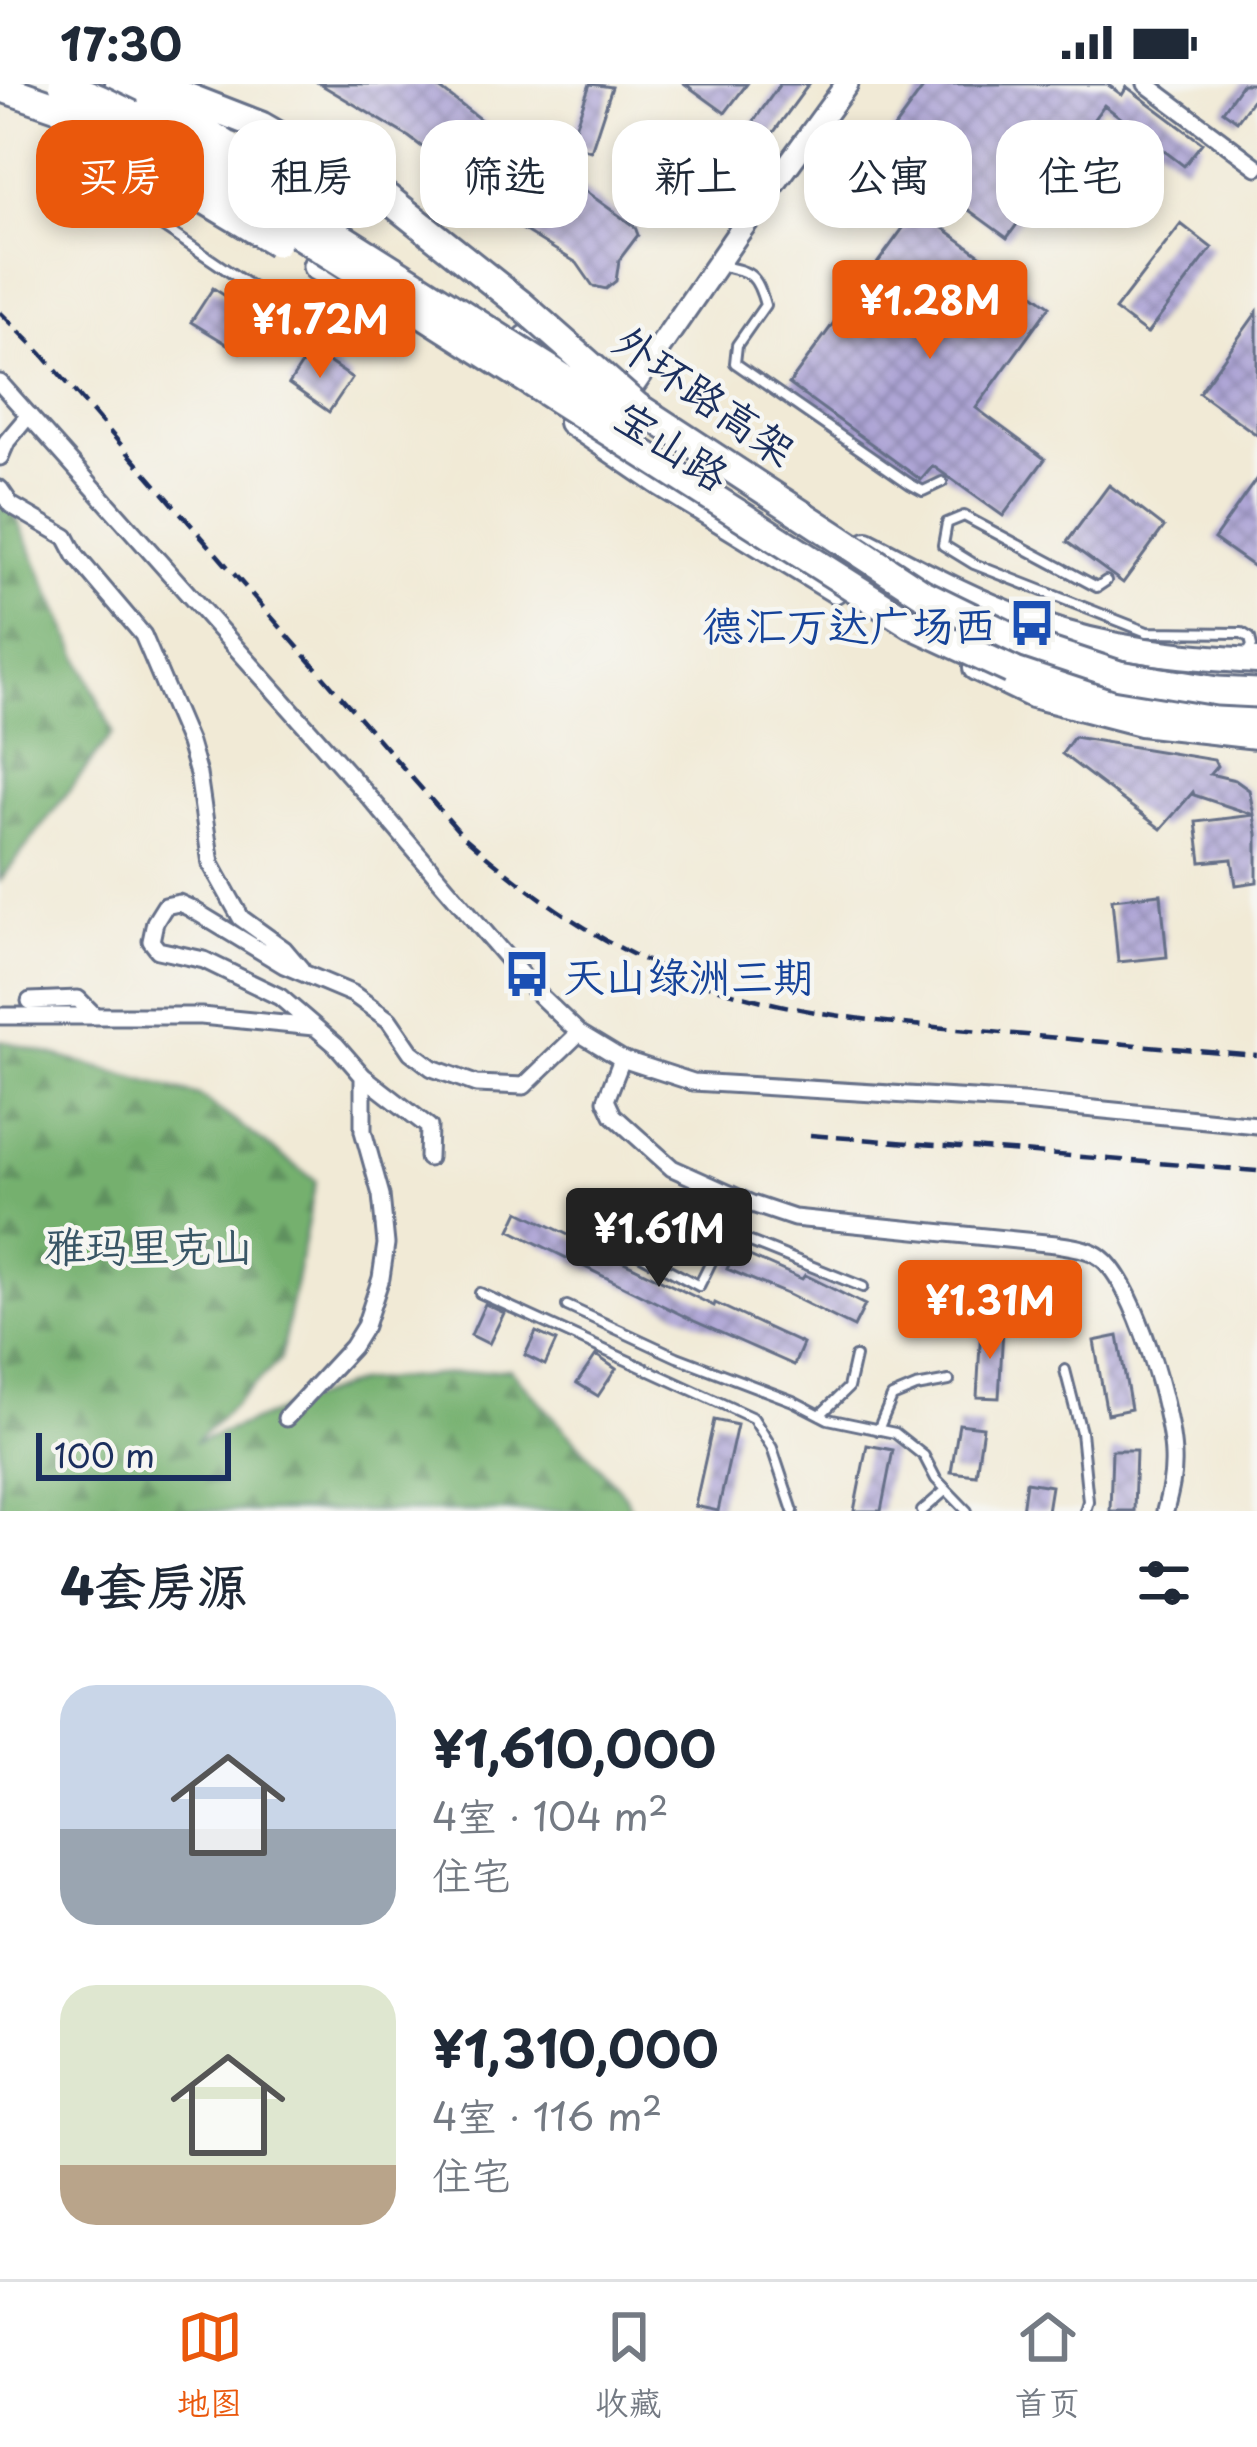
<!DOCTYPE html>
<html lang="zh">
<meta charset="utf-8">
<style>
:root{--surface:#fff;--page:#f2f2f3;--text:#1f2937;--muted:#747a83;--line:#e0e1e3;--accent:#ea580c}
body{margin:0;font-family:"Playpen Sans","LXGW WenKai TC",sans-serif;background:var(--page);color:var(--text);height:100vh;display:flex;flex-direction:column;font-size:45px;white-space:nowrap}
*{box-sizing:border-box;margin:0}
p{font-size:39px;color:var(--muted)}
.icon{flex:none;width:66px;height:66px;fill:none;stroke:currentColor;stroke-width:2;stroke-linecap:round;stroke-linejoin:round}
.map{position:relative;height:1427px;overflow:hidden}
.panel{display:flex;flex-direction:column;background:var(--surface);flex:1}
.panel>*{flex:none}
.guide{position:absolute;left:36px;top:36px;width:1185px;height:108px;display:flex;gap:24px}
.scale{position:absolute;left:36px;bottom:30px;width:195px;box-sizing:border-box;padding-left:12px;border:6px solid #1b2f5e;border-top:0;font-size:33px;line-height:42px;white-space:nowrap;color:#1b2f5e;-webkit-text-stroke:9px #f6f6f2;paint-order:stroke}
.price{position:absolute;translate:-50% -102px;padding:0 27px;border-radius:12px;background:var(--accent);color:#fff;font-size:39px;line-height:78px;filter:drop-shadow(0 3px 6px #0008)}
.price::after{content:'';position:absolute;left:50%;top:72px;width:36px;height:27px;margin-left:-18px;background:inherit;clip-path:polygon(0 0,100% 0,50% 100%)}
.price.active{background:#222;color:#fff}
ul{padding:0;list-style:none}
li{display:flex;align-items:center;gap:36px;height:300px;padding:0 60px}
li span{display:grid;place-items:center;flex:none;width:336px;height:240px;border-radius:36px;color:#555}
li>.icon{margin-inline-start:auto}
span .icon{width:144px;height:144px;fill:#fffc;stroke-width:1}
li b{font-size:51px}
h2{display:flex;justify-content:space-between;align-items:center;height:144px;padding:0 60px;font-size:51px}
.pill{padding:0 42px;border-radius:36px;background:var(--surface);box-shadow:0 6px 18px #0003;font-size:42px;line-height:108px}
.pill.active{background:var(--accent);color:#fff}
.status{display:flex;justify-content:space-between;align-items:center;height:84px;padding:0 60px;background:var(--surface);direction:ltr}
.status svg{height:33px;fill:currentColor}
.tab-bar{display:flex;justify-content:space-around;align-items:center;height:168px;border-top:3px solid var(--line);background:var(--surface);font-size:33px;color:var(--muted)}
.tab-bar a{display:grid;justify-items:center;gap:6px}
.tab-bar .active{color:var(--accent)}
.map>svg:first-child{display:block}
.forest{fill:url(#forest-firs);stroke:#487066;stroke-width:3}
.building{fill:url(#building-cross-hatch)}
.lines{fill:none;stroke-linecap:round;stroke-linejoin:round}
.lane-casing{stroke:#667088;stroke-width:14}
.street-casing{stroke:#667088;stroke-width:21}
.secondary-casing{stroke:#667088;stroke-width:27}
.primary-casing{stroke:#667088;stroke-width:30}
.highway-casing{stroke:#667088;stroke-width:33}
.lane{stroke:#fff;stroke-width:8}
.street{stroke:#fff;stroke-width:15}
.secondary{stroke:#fff;stroke-width:21}
.primary{stroke:#fff;stroke-width:24}
.highway{stroke:#fff;stroke-width:27}
.rail{stroke:#1b2f5e;stroke-width:4.5;stroke-dasharray:18 9;stroke-linecap:butt}
.highway-bridge-casing{stroke:#667088;stroke-width:33;stroke-linecap:butt}
.highway-bridge{stroke:#fff;stroke-width:27}
.labels{text-anchor:middle;dominant-baseline:central;stroke-width:9;stroke-linejoin:round;paint-order:stroke}
.street-label{font-size:42px;fill:#1b2f5e;stroke:#f6f6f2}
.transit-label{font-size:42px;fill:#164399;stroke:#f6f6f2;text-anchor:end}
.park-label{font-size:42px;fill:#395666;stroke:#f6f6f2}
</style>
<div class="status"><b>17:30</b><svg viewBox="0 0 49 12"><path d="M0 12V9h3v3zM5 12V6h3v6zM10 12V3h3v9zM15 12V0h3v12zM26 1h20v11H26zM47 4h2v5h-2z"/></svg></div>
<div class="map">
<svg width="1257" height="1427" viewBox="0 0 1257 1427">
<defs>
<pattern id="forest-firs" width="22" height="20" patternUnits="userSpaceOnUse" patternTransform="scale(3)"><rect width="22" height="20" fill="#75b06e"/><path d="M5 1l3.5 6h-7zM16 11l3.5 6h-7z" fill="#5f905e"/></pattern>
<pattern id="building-cross-hatch" width="8" height="8" patternUnits="userSpaceOnUse" patternTransform="scale(3)"><rect width="8" height="8" fill="#afa6d6"/><path d="M0 0l8 8M0 8l8-8" fill="none" stroke="#8e88b1"/></pattern>
</defs>
<rect width="100%" height="100%" fill="#f6f6f2"/>
<filter id="ink" filterUnits="userSpaceOnUse"><feTurbulence type="fractalNoise" baseFrequency=".00833" numOctaves="2"/><feDisplacementMap in="SourceGraphic" scale="24" xChannelSelector="R" yChannelSelector="G"/><feConvolveMatrix kernelMatrix="1 2 1 2 8 2 1 2 1" color-interpolation-filters="sRGB"/></filter>
<filter id="wash" filterUnits="userSpaceOnUse"><feTurbulence type="fractalNoise" baseFrequency=".004" numOctaves="4" result="noise"/><feDisplacementMap in="SourceGraphic" scale="48" xChannelSelector="R" yChannelSelector="G"/><feGaussianBlur stdDeviation="2.7" result="paint"/><feColorMatrix in="noise" values="0 0 0 0 0 0 0 0 0 0 0 0 0 0 0 0 0 1.4 0 .05"/><feComposite in="paint" operator="in"/></filter>
<g filter="url(#wash)">
<rect width="100%" height="100%" fill="#f1ead6"/>
<path class="forest" d="M 0,397 L 113,649 L 0,797 Z
M 0,956 L 200,1012 L 316,1097 L 280,1276 L 194,1359 L 356,1298 L 510,1285 L 625,1411 L 632,1427 L 0,1427 Z"/>
<g id="blocks">
<path class="building" d="M 320,0 L 434,0 L 511,59 L 534,86 L 542,76 L 635,143 L 638,151 L 619,176 L 616,197 L 606,205 L 593,202 L 577,179 L 504,134 L 513,113 L 482,108 L 409,53 Z
M 590,0 L 612,3 L 591,67 L 569,60 Z
M 685,0 L 747,0 L 725,29 Z
M 780,0 L 809,0 L 760,67 L 742,54 Z
M 926,0 L 1107,0 L 1122,11 L 1127,3 L 1202,59 L 1184,82 L 1104,21 L 1007,154 L 881,62 Z
M 1242,0 L 1257,0 L 1257,10 L 1237,37 L 1223,27 Z
M 680,61 L 698,77 L 656,126 L 638,110 Z
M 79,62 L 110,83 L 93,109 L 62,88 Z
M 917,125 L 1050,222 L 976,324 L 1045,375 L 1003,432 L 933,382 L 921,396 L 789,300 Z
M 1181,140 L 1212,164 L 1147,250 L 1115,226 Z
M 213,204 L 261,235 L 240,268 L 191,238 Z
M 1257,228 L 1257,351 L 1199,309 Z
M 311,266 L 352,294 L 329,328 L 289,300 Z
M 1257,394 L 1257,485 L 1214,455 Z
M 1109,401 L 1164,443 L 1123,499 L 1067,458 Z
M 1074,653 L 1214,676 L 1217,682 L 1210,690 L 1235,696 L 1249,706 L 1254,731 L 1194,711 L 1193,708 L 1161,745 L 1062,670 Z
M 1254,731 L 1257,750 L 1257,798 L 1236,801 L 1232,775 L 1201,778 L 1196,738 Z
M 1161,810 L 1167,873 L 1118,878 L 1112,815 Z
M 519,1127 L 714,1222 L 715,1219 L 803,1260 L 794,1281 L 694,1237 L 510,1146 Z
M 736,1166 L 802,1195 L 805,1191 L 865,1221 L 854,1243 L 787,1210 L 727,1185 Z
M 485,1220 L 504,1229 L 489,1260 L 471,1251 Z
M 981,1243 L 1003,1244 L 999,1314 L 977,1313 Z
M 536,1248 L 556,1257 L 545,1281 L 525,1271 Z
M 1118,1252 L 1131,1325 L 1107,1330 L 1094,1257 Z
M 596,1271 L 616,1285 L 598,1312 L 577,1299 Z
M 714,1336 L 737,1341 L 718,1427 L 695,1422 Z
M 959,1340 L 983,1343 L 976,1391 L 951,1388 Z
M 867,1361 L 893,1366 L 881,1427 L 854,1427 Z
M 1112,1366 L 1136,1366 L 1134,1427 L 1110,1427 Z
M 1026,1398 L 1051,1402 L 1047,1427 L 1022,1427 Z"/>
</g>
</g>
<g filter="url(#ink)">
<use href="#blocks" fill-opacity="0" stroke="#667088" stroke-width="3"/>
<g class="lines">
<defs>
<path id="lane" d="M 136,79 C 126,98 134,112 144,130 L 339,262
M 718,181 C 750,188 756,188 765,221 L 737,261 L 735,279 L 910,400 L 923,407 L 942,398
M 1106,497 L 1097,503 L 964,432 L 947,439 L 943,461 L 974,480 L 1147,548 L 1242,549 L 1250,554 L 1252,562 L 1248,569
M 723,1147 L 863,1203
M 624,1162 L 699,1202 C 719,1163 725,1152 722,1107
M 480,1209 L 753,1334 L 772,1364 L 793,1427
M 567,1222 L 677,1273 L 793,1317 L 828,1335 L 895,1349 L 924,1372 L 936,1395 L 967,1427
M 1065,1286 L 1081,1348 L 1088,1417 L 1085,1427
M 820,1331 L 848,1304 L 855,1273
M 878,1346 L 892,1313 L 916,1303 L 949,1297
M 922,1427 L 946,1406"/>
<path id="street" d="M 1146,0 L 1257,83
M 0,299 L 370,714 L 536,908 L 579,949 L 622,975 L 693,998 L 1023,1018 L 1257,1041
M 0,373 L 7,357 L 29,331
M 0,405 L 11,421 L 66,453 L 76,472 L 143,551 L 189,659 L 198,690 L 211,780 L 241,834 L 284,865 L 301,885
M 30,917 L 78,915 L 95,932
M 0,932 L 201,932 L 314,943
M 622,975 L 606,1016 L 613,1031 L 672,1084 L 752,1120 L 794,1134 L 1056,1160 C 1071,1163 1088,1164 1100,1173 C 1135,1198 1172,1328 1173,1372 C 1174,1392 1170,1408 1165,1427
M 428,1074 L 429,1043 L 363,992 L 336,961 L 280,913 L 204,876 L 158,866 L 151,857 L 155,838 L 165,822 L 179,819 L 190,824 L 284,881 L 353,910 L 389,936 L 411,968 L 432,984 L 476,1000 L 524,1002 L 579,949
M 286,1334 L 352,1263 L 365,1242 L 381,1194 L 386,1160 L 381,1111 L 363,1047 L 363,992"/>
<path id="secondary" d="M 619,322 L 737,151 L 847,0"/>
<path id="primary" d="M 117,0 L 141,37
M 571,338 L 662,400 L 835,506
M 867,461 C 922,490 978,520 1036,540 C 1108,566 1182,573 1257,577
M 976,584 L 1032,611 L 1140,639 L 1257,652"/>
<path id="highway" d="M 317,182 L 397,227
M 528,255 L 568,284
M 1011,586 L 1082,609 L 1153,623 L 1257,627"/>
</defs>
<use href="#lane" class="lane-casing"/>
<use href="#street" class="street-casing"/>
<use href="#secondary" class="secondary-casing"/>
<use href="#primary" class="primary-casing"/>
<use href="#highway" class="highway-casing"/>
<use href="#lane" class="lane"/>
<use href="#street" class="street"/>
<use href="#secondary" class="secondary"/>
<use href="#primary" class="primary"/>
<use href="#highway" class="highway"/>
<path class="rail" d="M 0,228 L 41,269 L 462,751 C 526,807 597,859 677,890 C 777,930 885,939 992,948 C 1080,956 1169,964 1257,971
M 810,1051 L 1257,1087"/>
<defs>
<path id="highway-bridge" d="M 63,0 L 99,15 L 204,66 L 637,341
M 143,0 L 166,5 L 261,42 L 387,114 L 519,219 L 636,322 L 922,509 L 1026,560 L 1119,591 L 1217,607 L 1257,609
M 0,3 L 92,35 L 194,84 L 913,541 L 1011,586
M 152,17 L 166,22 L 227,61
M 134,73 L 276,158"/>
</defs>
<use href="#highway-bridge" class="highway-bridge-casing"/>
<use href="#highway-bridge" class="highway-bridge"/>
</g>
</g>
<defs>
<symbol id="bus-bare" viewBox="-9 -9 18 18"><path d="M-5-6H5V4H4V6H2V4H-2V6H-4V4H-5ZM-3.5-4V0h7V-4ZM-3.5 1.2v1.5H-2V1.2ZM2 1.2v1.5H3.5V1.2Z" fill="#1a4fb4" stroke="#f6f6f2" stroke-width="2.5" paint-order="stroke"/></symbol>
</defs>
<g fill-rule="evenodd">
<use href="#bus-bare" x="999" y="506" width="66" height="66"/>
<use href="#bus-bare" x="494" y="857" width="66" height="66"/>
</g>
<g class="labels">
<g class="street-label">
<text transform="translate(706 310) rotate(35)">外环路高架</text>
<text transform="translate(673 360) rotate(33)">宝山路</text>
</g>
<g class="transit-label">
<text x="996" y="539">德汇万达广场西</text>
<text x="563" y="890" text-anchor="start">天山绿洲三期</text>
</g>
<g class="park-label">
<text x="149" y="1160">雅玛里克山</text>
</g>
</g>
</svg>
<div class="scale">100 m</div>
<b class="price" style="left:930px;top:278px">¥1.28M</b>
<b class="price" style="left:320px;top:297px">¥1.72M</b>
<b class="price active" style="left:659px;top:1206px">¥1.61M</b>
<b class="price" style="left:990px;top:1278px">¥1.31M</b>
<div class="guide">
<a class="pill active">买房</a>
<a class="pill">租房</a>
<a class="pill">筛选</a>
<a class="pill">新上</a>
<a class="pill">公寓</a>
<a class="pill">住宅</a>
</div>
</div>
<section class="panel">
<h2>4套房源<svg class="icon" aria-label="filters" viewBox="0 0 24 24"><path d="M4 7h16M4 17h16"/><circle cx="9" cy="7" r="2"/><circle cx="15" cy="17" r="2"/></svg></h2>
<ul>
<li><span style="background:linear-gradient(#c9d6e8 60%,#9aa5b1 0)"><svg class="icon" aria-label="home" viewBox="0 0 24 24"><path d="M3 11l9-7 9 7M6 9v11h12V9"/></svg></span><div><b>¥1,610,000</b><p>4室 · 104 m²</p><p>住宅</p></div></li>
<li><span style="background:linear-gradient(#dfe7d0 75%,#b9a48a 0)"><svg class="icon" aria-label="home" viewBox="0 0 24 24"><path d="M3 11l9-7 9 7M6 9v11h12V9"/></svg></span><div><b>¥1,310,000</b><p>4室 · 116 m²</p><p>住宅</p></div></li>
</ul>
</section>
<nav class="tab-bar">
<a class="active"><svg class="icon" aria-label="map" viewBox="0 0 24 24"><path d="M3 6l6-2 6 2 6-2v14l-6 2-6-2-6 2zM9 4v14M15 6v14"/></svg>地图</a>
<a><svg class="icon" aria-label="saved" viewBox="0 0 24 24"><path d="M7 4h10v16l-5-4-5 4z"/></svg>收藏</a>
<a><svg class="icon" aria-label="home" viewBox="0 0 24 24"><path d="M3 11l9-7 9 7M6 9v11h12V9"/></svg>首页</a>
</nav>
